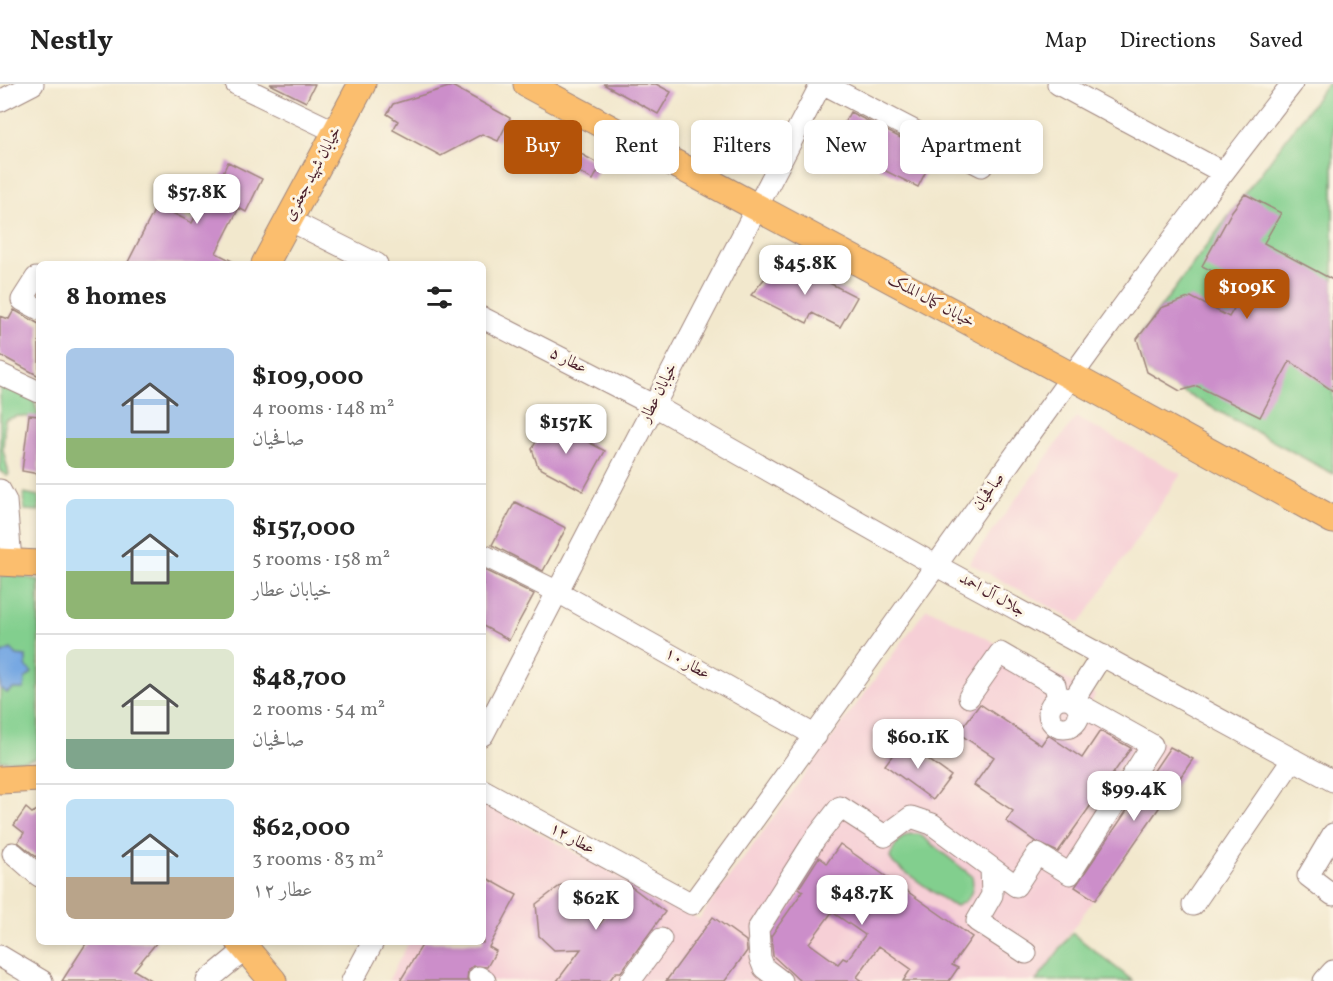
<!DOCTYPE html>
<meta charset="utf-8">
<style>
:root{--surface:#fff;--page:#f2f2f2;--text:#222;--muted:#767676;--line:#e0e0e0;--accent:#b45309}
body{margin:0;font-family:Vollkorn,Amiri,serif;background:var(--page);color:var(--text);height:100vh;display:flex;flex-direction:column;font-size:22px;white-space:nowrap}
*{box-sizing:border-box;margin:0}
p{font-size:20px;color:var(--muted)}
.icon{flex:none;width:33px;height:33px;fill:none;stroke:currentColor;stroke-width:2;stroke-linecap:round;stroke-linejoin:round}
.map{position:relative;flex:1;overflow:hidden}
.details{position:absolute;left:36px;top:177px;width:450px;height:684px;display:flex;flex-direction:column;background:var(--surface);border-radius:9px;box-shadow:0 3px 9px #0003}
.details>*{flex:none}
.hud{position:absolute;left:504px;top:36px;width:570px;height:54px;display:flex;gap:12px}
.price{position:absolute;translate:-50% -51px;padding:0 14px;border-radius:12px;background:#fff;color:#222;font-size:20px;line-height:39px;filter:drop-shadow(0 2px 3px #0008)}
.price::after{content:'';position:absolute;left:50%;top:36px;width:18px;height:14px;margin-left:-9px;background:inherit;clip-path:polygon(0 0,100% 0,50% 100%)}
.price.selected{background:var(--accent);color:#fff}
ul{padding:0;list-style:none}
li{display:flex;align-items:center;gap:18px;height:150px;padding:0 30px}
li+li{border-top:2px solid var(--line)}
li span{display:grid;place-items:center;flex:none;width:168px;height:120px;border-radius:9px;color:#555}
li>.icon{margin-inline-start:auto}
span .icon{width:72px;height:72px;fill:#fffc;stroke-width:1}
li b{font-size:26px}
h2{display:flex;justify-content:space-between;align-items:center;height:72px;padding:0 30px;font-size:26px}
.chip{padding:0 21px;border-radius:9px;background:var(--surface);box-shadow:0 3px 9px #0003;font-size:21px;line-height:54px}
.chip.selected{background:var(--accent);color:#fff}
header{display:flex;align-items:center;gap:36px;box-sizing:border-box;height:84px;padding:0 30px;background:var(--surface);border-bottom:2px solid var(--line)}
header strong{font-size:28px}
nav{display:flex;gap:33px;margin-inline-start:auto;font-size:21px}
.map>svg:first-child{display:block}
.built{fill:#f6cfd6}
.green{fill:#82cf8e;stroke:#66775c;stroke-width:1.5}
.water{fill:#77a8e2;stroke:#606486;stroke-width:1.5}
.building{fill:#cc8eca;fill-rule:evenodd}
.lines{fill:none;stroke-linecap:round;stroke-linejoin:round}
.minor-casing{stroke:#9e847c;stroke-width:23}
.major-casing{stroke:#9e847c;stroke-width:29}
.minor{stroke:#fff;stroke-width:21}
.major{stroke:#fbbe6e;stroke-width:27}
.labels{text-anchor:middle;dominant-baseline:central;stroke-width:6;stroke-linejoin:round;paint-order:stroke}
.street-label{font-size:16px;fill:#4a1f2b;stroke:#fcf5e5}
</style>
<header>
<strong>Nestly</strong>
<nav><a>Map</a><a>Directions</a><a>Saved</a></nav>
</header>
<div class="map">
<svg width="1333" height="897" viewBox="0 0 1333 897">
<rect width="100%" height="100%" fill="#fcf5e5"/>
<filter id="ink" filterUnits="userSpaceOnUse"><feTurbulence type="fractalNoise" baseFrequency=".0167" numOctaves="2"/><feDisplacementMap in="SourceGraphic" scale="12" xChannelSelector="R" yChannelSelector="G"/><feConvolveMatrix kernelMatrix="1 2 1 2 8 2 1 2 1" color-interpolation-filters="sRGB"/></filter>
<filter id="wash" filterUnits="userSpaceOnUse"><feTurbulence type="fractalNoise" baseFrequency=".008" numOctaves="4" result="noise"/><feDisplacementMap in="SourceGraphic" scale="24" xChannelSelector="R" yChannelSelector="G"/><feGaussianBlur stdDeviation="1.35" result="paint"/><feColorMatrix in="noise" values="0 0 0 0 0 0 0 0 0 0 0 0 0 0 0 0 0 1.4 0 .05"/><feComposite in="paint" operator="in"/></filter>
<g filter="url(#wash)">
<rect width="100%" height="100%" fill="#f2e8cd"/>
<path class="built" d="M 1076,333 L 1181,390 L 1080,539 L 969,479 Z
M 927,524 L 1095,610 L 1091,620 L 1193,675 L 1036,897 L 388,897 L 409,858 L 483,858 L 483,719 L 699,835 Z"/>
<path class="green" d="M 1327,0 L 1333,0 L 1333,390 L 1147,288 L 1137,255 Z
M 0,301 L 33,313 L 39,334 L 18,332 L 5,336 L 3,365 L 9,390 L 7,392 L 0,387 Z
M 24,409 L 39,412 L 39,427 L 24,426 Z
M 12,491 L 39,496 L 39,673 L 25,677 L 0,677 L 0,492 Z
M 910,750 L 919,750 L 972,792 C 975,807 969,817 956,822 L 950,820 L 894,780 L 890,774 C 893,763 899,754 910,750 Z
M 1072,849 L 1133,897 L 1036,897 Z"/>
<path class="water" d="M 11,565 L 17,571 L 26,572 L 26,582 L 32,589 L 25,595 L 24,605 L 13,605 L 7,609 L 0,604 L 0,570 Z"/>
<g id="blocks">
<path class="building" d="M 270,0 L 315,0 L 306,18 Z
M 603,0 L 656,0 L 671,8 L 658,30 Z
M 452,2 L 510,34 L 498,57 L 482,50 L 441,72 L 393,46 L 398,37 L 387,30 L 393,20 Z
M 850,28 L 934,71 L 918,103 L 833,61 Z
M 536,45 L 601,81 L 593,96 L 528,59 Z
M 228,78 L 262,95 L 246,128 L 239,124 L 216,169 L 238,180 L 127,180 L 157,121 L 192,139 L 203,118 L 208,120 Z
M 1245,110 L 1281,129 L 1264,159 L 1333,196 L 1333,307 L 1290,277 L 1260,333 L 1197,302 L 1180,307 L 1147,288 L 1137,255 L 1161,224 L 1191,213 L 1229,233 L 1246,204 L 1202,182 L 1232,127 Z
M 794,185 L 806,187 L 857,213 L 840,243 L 812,229 L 807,239 L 751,211 L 765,194 L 778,188 Z
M 14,226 L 39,240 L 39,292 L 0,271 L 0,232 L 9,235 Z
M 29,331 L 39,332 L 39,390 L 22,387 Z
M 548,336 L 605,367 L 583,407 L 538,383 L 532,365 Z
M 515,418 L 566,444 L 543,487 L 492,461 Z
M 483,485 L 534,510 L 509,556 L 483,542 Z
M 980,620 L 1041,661 L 1048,651 L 1082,674 L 1100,647 L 1131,664 L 1058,768 L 1036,758 L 1006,737 L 1013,727 L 974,701 L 994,673 L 958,649 Z
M 903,657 L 951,692 L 933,716 L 885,681 Z
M 1170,663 L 1193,675 L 1095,816 L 1075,803 Z
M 26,724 L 32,729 L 39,725 L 39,775 L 18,758 L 24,749 L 14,741 Z
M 840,760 L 972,853 L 952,881 L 958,884 L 949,897 L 903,897 L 911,885 L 879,862 L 857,893 L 863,897 L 800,897 L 773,872 L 771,852 L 803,807 L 799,804 L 819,773 L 827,779 ZM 832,828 L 865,851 L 847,876 L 843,874 L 838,880 L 809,859 Z
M 483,792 L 517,811 L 489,863 L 496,867 L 487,883 L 473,882 L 468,886 L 467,897 L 400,897 L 424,858 L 483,859 Z
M 561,801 L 593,812 L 599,841 L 629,801 L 665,828 L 621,888 L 616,888 L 609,897 L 557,897 L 581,865 L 554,866 L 539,852 L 536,820 Z
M 713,833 L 746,857 L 747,867 L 725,897 L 666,897 Z
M 87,858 L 157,858 L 134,886 L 152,897 L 62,897 Z"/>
</g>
</g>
<g filter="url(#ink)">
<use href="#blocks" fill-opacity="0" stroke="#9e847c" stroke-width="1.5"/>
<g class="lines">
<defs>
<path id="minor" d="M 236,0 L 336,48
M 824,0 L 982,82
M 1058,0 L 1222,88
M 0,17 L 33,0
M 289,136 L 377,180
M 36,194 L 22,216 L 39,225
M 483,234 L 653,321 L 937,482 L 1333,697
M 0,290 L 39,308
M 0,406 L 6,417 L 11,476
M 483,471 L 558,508 L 816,652
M 969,613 L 1000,569 L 1055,601 L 1058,615
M1049 629a15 15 0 1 1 30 0a15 15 0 1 1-30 0Z
M 483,651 L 821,0
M 483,706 L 692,820 C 893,548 1082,266 1292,0
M 1333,750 L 1308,792 L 1333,811
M 13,769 L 39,792
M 991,784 L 992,811 L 977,837 L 1026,869
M 1193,821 L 1293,675
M 0,872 L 42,897
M 479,893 L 485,897
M 207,897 L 246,865
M 352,897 L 373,858
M 630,897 L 661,855
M 781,897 L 764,884 L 760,874 L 758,845 L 815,755 L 840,723 L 885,752 L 911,733 L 932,740 L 1016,802 L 1037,770 L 1070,790 L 1152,661 L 1073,617 L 1102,571
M 1324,897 L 1333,887"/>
<path id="major" d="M 527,0 L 1071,292 L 1333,436
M 265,180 L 362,0
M 0,478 L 39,480
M 0,696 L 39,694
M 240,858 L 273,897"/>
</defs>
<use href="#minor" class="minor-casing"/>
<use href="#major" class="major-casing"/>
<use href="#minor" class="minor"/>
<use href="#major" class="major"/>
</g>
</g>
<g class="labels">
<g class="street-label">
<text transform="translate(313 90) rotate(-62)">خیابان شهید جعفری</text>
<text transform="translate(931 217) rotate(28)">خیابان کمال الملک</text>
<text transform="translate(568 277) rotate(27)">عطار ۵</text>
<text transform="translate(659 309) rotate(-63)">خیابان عطار</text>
<text transform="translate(989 408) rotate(-55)">صافحیان</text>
<text transform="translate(992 511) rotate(29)">جلال آل احمد</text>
<text transform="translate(687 580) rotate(29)">عطار ۱۰</text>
<text transform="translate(572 755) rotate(29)">عطار ۱۲</text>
</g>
</g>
</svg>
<b class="price" style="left:197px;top:141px">$57.8K</b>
<b class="price" style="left:805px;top:212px">$45.8K</b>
<b class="price selected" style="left:1247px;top:236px">$109K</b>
<b class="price" style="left:566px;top:371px">$157K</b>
<b class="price" style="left:918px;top:686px">$60.1K</b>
<b class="price" style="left:1134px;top:738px">$99.4K</b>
<b class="price" style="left:862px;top:842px">$48.7K</b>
<b class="price" style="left:596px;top:847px">$62K</b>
<div class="hud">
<a class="chip selected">Buy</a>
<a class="chip">Rent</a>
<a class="chip">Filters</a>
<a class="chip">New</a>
<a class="chip">Apartment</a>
</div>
<section class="details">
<h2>8 homes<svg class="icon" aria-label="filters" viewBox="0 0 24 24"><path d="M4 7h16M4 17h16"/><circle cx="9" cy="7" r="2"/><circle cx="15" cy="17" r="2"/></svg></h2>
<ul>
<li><span style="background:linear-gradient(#a9c7e8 75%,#8fb573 0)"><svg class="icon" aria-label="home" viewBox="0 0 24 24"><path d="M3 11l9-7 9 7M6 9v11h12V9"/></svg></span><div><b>$109,000</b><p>4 rooms · 148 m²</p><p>صافحیان</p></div></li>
<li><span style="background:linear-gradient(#bfe0f5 60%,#8fb573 0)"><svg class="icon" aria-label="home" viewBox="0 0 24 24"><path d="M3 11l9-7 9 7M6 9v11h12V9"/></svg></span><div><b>$157,000</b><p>5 rooms · 158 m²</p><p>خیابان عطار</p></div></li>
<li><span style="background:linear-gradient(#dfe7d0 75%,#7fa58c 0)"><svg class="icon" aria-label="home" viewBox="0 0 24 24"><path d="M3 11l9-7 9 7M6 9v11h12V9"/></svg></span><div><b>$48,700</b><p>2 rooms · 54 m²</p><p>صافحیان</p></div></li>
<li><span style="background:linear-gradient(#bfe0f5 65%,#b9a48a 0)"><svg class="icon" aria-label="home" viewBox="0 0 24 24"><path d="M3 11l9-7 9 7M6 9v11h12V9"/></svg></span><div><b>$62,000</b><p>3 rooms · 83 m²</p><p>عطار ۱۲</p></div></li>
</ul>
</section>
</div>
